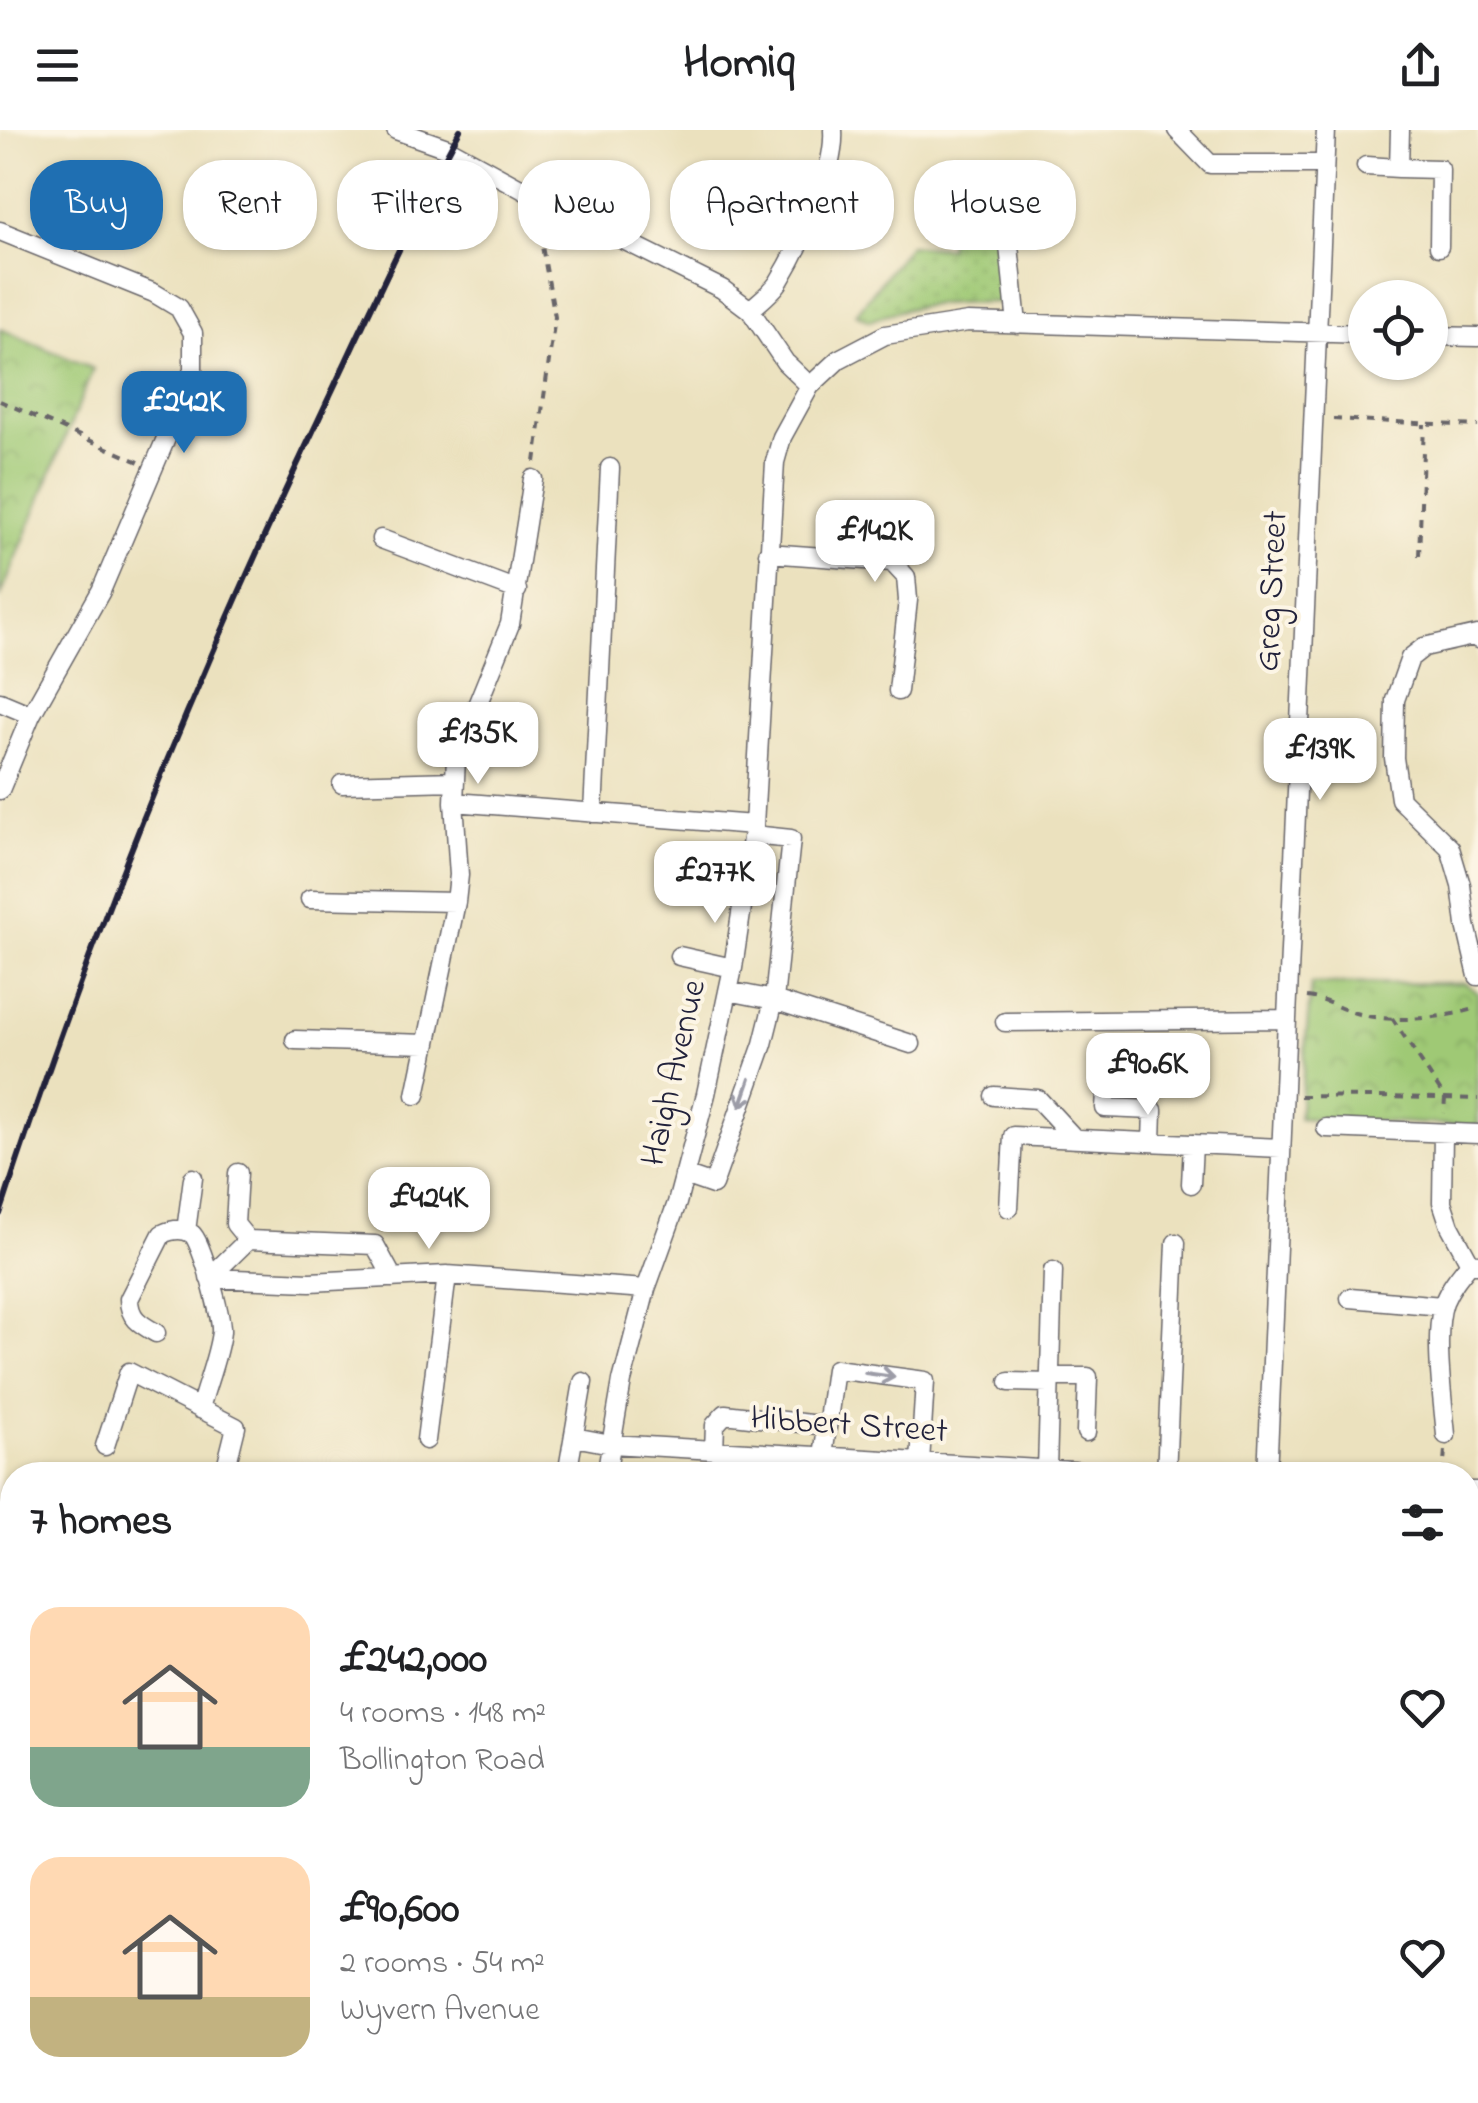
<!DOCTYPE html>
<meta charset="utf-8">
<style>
:root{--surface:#fff;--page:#f6f6f6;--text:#202124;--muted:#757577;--accent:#1f6fb2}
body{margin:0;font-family:"Indie Flower",sans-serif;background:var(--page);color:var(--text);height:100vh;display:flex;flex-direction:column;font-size:38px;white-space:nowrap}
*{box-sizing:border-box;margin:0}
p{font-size:32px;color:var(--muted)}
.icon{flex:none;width:55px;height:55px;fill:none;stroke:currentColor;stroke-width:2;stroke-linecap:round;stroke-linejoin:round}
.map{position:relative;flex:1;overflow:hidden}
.drawer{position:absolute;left:0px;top:1332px;width:1480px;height:642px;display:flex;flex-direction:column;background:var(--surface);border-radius:40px 40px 0 0;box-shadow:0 2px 8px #0004}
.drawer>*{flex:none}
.top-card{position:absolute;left:30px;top:30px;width:1420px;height:90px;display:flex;gap:20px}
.controls{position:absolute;left:1348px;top:150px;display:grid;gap:20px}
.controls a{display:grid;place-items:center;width:100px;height:100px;border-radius:50%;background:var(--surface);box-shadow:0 2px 8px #0004;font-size:50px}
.price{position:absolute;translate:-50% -85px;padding:0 22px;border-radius:20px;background:#fff;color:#222;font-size:32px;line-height:65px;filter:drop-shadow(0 2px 5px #0008)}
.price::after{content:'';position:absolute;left:50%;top:60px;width:30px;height:22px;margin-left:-15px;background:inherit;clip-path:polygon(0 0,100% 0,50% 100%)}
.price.current{background:var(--accent);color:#fff}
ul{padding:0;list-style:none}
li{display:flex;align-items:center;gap:30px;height:250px;padding:0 30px}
li span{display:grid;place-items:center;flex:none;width:280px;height:200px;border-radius:30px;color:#555}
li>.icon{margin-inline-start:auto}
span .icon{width:120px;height:120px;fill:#fffc;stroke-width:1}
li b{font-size:42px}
h2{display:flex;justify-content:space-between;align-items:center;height:120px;padding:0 30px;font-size:42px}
.pill{padding:0 35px;border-radius:40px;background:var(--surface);box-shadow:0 2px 8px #0004;font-size:35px;line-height:90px}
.pill.current{background:var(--accent);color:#fff}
header{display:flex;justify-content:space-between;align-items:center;height:130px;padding:0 30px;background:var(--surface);font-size:45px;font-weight:700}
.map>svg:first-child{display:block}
.grass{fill:url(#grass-dots);stroke:#607658;stroke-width:2.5}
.park{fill:url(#park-crowns);stroke:#607658;stroke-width:2.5}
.garden{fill:#9fc975;stroke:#607658;stroke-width:2.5}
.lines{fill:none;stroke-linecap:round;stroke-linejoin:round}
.minor-casing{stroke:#686569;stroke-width:21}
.path{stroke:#686569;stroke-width:4;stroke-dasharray:8 8;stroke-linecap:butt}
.minor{stroke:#fff;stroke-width:18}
.rail{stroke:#22223b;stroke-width:6}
.oneway{stroke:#9c9ca7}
.labels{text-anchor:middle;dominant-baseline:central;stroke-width:8;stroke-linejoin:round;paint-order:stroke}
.street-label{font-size:35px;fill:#22223b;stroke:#fcf5e5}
</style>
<header><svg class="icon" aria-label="menu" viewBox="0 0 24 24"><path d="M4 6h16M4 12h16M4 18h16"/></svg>Homiq<svg class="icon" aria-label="share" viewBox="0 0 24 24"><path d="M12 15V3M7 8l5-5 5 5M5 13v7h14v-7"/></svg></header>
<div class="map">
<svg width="1478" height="1973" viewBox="0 0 1478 1973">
<defs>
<pattern id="grass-dots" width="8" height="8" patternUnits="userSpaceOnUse" patternTransform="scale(2.5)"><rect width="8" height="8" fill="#9fc975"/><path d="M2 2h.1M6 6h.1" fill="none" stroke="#89ac66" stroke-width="1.8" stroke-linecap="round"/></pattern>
<pattern id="park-crowns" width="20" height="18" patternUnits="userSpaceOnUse" patternTransform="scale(2.5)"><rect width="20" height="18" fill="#9fc975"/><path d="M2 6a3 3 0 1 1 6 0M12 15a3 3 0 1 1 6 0" fill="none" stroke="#89ac66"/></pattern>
</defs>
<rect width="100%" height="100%" fill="#fcf5e5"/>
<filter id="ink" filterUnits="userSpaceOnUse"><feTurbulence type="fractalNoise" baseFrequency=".01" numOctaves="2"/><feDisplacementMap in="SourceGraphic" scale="20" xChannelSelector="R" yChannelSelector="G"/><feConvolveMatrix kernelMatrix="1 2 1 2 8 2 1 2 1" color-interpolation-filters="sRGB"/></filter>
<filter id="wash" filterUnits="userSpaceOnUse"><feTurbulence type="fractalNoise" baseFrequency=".0048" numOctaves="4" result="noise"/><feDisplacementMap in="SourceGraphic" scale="40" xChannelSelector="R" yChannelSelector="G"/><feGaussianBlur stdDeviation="2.25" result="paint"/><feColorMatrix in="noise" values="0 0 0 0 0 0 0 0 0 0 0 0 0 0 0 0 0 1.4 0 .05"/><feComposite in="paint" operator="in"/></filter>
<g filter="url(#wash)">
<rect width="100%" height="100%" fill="#ebe1be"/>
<path class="grass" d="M 946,80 L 998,81 L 1013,172 C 962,172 917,171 869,191 L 856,184 L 909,115 L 949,118 Z"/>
<path class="park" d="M 0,199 L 93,239 L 0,468 Z
M 1465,853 L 1478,863 L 1478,996 L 1299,988 L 1311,854 Z
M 1468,1846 L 1478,1852 L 1478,1973 L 745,1973 L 749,1962 L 1468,1962 Z
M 508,1962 L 689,1962 L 689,1963 L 688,1973 L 378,1973 Z"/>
<path class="garden" d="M 12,1513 L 12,1962 L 77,1963 L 48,1973 L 0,1973 L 0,1561 Z
M 1229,1963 L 1375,1963 L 1385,1973 L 1218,1973 Z"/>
</g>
<g filter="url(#ink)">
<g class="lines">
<defs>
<path id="minor" d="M 396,0 L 447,18 L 533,65 L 722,159 L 750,180 L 785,232 L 810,256
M 1177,0 L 1210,34 L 1324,34
M 1366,36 L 1399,38 L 1400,0
M 1399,38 L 1440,39 L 1439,117
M 1003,57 L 1017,194
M 0,101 L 154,163 L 179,178 L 193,203 L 193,240 L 167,306 L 101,461 L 31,585 L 0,660
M 750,180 C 759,172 771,163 778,153 C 800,117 836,41 833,0
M 1430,206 L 1478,207
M 381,409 L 517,460
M 768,423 L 892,432 L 906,447 L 908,470 L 898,561
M 1478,509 L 1477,505 L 1424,517 L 1410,528 L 1395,570 L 1394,628 L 1400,669 L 1450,718 L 1461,755 L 1466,795 L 1478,846
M 0,572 L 31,585
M 342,654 L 455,651
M 454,672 L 754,695
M 593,683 L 610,338
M 310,769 L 456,772
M 679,826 L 733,838
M 728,861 L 774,870 L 911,914
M 1005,892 L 1287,889
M 295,910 L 427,914
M 1108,936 L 1105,978 L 1153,980 L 1152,1012
M 416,965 L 456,772 L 459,745 L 454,672 L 456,627 L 510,494 L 533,349
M 994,966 L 1038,969 L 1075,1009
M 1326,998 L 1478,1004
M 1443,1003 L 1442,1072 L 1450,1096 L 1470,1133
M 238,1043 L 235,1094 L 248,1110
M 684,1045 L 713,1055 L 763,914 L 774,870 L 791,709 L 753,705
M 1191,1054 L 1193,1014
M 1009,1078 L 1013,1006 L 1281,1018
M 186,1101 L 193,1048
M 209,1148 L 310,1152 L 447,1145 L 646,1159
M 209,1148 L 248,1110 L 375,1115 L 393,1148
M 1350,1168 L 1442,1176
M 156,1203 C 140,1194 129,1188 129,1169 L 162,1104 C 171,1100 182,1097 192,1104 C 202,1112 222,1188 221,1202 C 218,1227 206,1255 200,1279
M 1050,1247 L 1088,1247 L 1086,1302
M 1009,1252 L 1050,1253
M 1446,1305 C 1443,1271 1433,1203 1444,1172 C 1450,1157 1460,1145 1470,1133 L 1478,1134
M 574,1307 L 611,1314 L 1143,1345
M 426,1310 L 447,1145
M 105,1316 L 129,1242 L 236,1297 L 224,1345
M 714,1320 L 715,1295 L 725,1284 L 827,1296
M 823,1326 L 835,1239 L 925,1251 L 920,1333
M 1047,1339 L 1053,1141
M 567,1345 L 583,1252
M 606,1345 L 622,1251 L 646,1159 L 677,1073 L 706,964 L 733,838 L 754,695 L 775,332 L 782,307 L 810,256 L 839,229 L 885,205 L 968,192 L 1365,204
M 1166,1345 L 1176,1113
M 1267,1345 L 1326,0
M 1468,1361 L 1478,1361
M 1468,1598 L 1478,1589
M 1468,1624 L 1478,1639
M 82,1965 L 93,1973
M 195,1973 L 310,1962"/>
</defs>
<use href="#minor" class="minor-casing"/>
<path class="path" d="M 0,271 L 139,332
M 1333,289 L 1478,296
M 535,332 L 555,187 L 537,89
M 1419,426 L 1424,294
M 1307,867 C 1324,869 1336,877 1352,882 C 1389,894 1441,889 1478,878
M 1392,888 L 1445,968 L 1478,969
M 1300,966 L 1445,968 L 1444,983
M 1443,1345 L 1445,1320"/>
<use href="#minor" class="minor"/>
<path class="rail" d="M 0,1084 C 89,808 199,540 324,278 C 368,185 411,91 460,0"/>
</g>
<defs><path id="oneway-shaft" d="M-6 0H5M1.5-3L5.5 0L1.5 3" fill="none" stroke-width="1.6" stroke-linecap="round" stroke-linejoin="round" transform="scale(2.5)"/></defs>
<g class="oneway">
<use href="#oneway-shaft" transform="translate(745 963) rotate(109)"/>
<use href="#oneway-shaft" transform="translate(880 1245) rotate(8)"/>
</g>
</g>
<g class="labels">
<g class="street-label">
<text transform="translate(1273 461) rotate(-87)">Greg Street</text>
<text transform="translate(675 943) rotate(-77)">Haigh Avenue</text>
<text transform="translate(849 1296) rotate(4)">Hibbert Street</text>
</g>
</g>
</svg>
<div class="controls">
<a><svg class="icon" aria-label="locate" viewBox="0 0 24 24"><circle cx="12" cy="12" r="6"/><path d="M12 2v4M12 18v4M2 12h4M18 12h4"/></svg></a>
</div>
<b class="price current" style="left:184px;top:326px">£242K</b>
<b class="price" style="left:875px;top:455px">£142K</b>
<b class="price" style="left:478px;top:657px">£135K</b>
<b class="price" style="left:1320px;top:673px">£139K</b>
<b class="price" style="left:715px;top:796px">£277K</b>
<b class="price" style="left:1148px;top:988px">£90.6K</b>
<b class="price" style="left:429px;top:1122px">£424K</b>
<div class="top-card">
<a class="pill current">Buy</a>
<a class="pill">Rent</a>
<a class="pill">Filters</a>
<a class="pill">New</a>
<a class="pill">Apartment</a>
<a class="pill">House</a>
</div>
<section class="drawer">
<h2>7 homes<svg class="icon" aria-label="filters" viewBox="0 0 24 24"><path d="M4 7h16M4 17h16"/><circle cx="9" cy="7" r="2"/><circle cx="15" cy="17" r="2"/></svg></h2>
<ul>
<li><span style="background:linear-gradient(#ffd9b3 70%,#7fa58c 0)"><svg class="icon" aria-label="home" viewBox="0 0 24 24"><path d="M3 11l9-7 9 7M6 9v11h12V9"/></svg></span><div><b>£242,000</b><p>4 rooms · 148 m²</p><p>Bollington Road</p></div><svg class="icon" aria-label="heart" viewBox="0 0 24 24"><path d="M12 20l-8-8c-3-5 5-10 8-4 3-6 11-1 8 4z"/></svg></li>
<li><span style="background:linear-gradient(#ffd9b3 70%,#c2b280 0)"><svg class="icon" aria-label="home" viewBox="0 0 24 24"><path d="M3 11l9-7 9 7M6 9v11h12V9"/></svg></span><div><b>£90,600</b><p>2 rooms · 54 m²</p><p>Wyvern Avenue</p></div><svg class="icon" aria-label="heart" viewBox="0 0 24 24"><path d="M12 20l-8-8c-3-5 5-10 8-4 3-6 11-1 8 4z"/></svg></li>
</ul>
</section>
</div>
